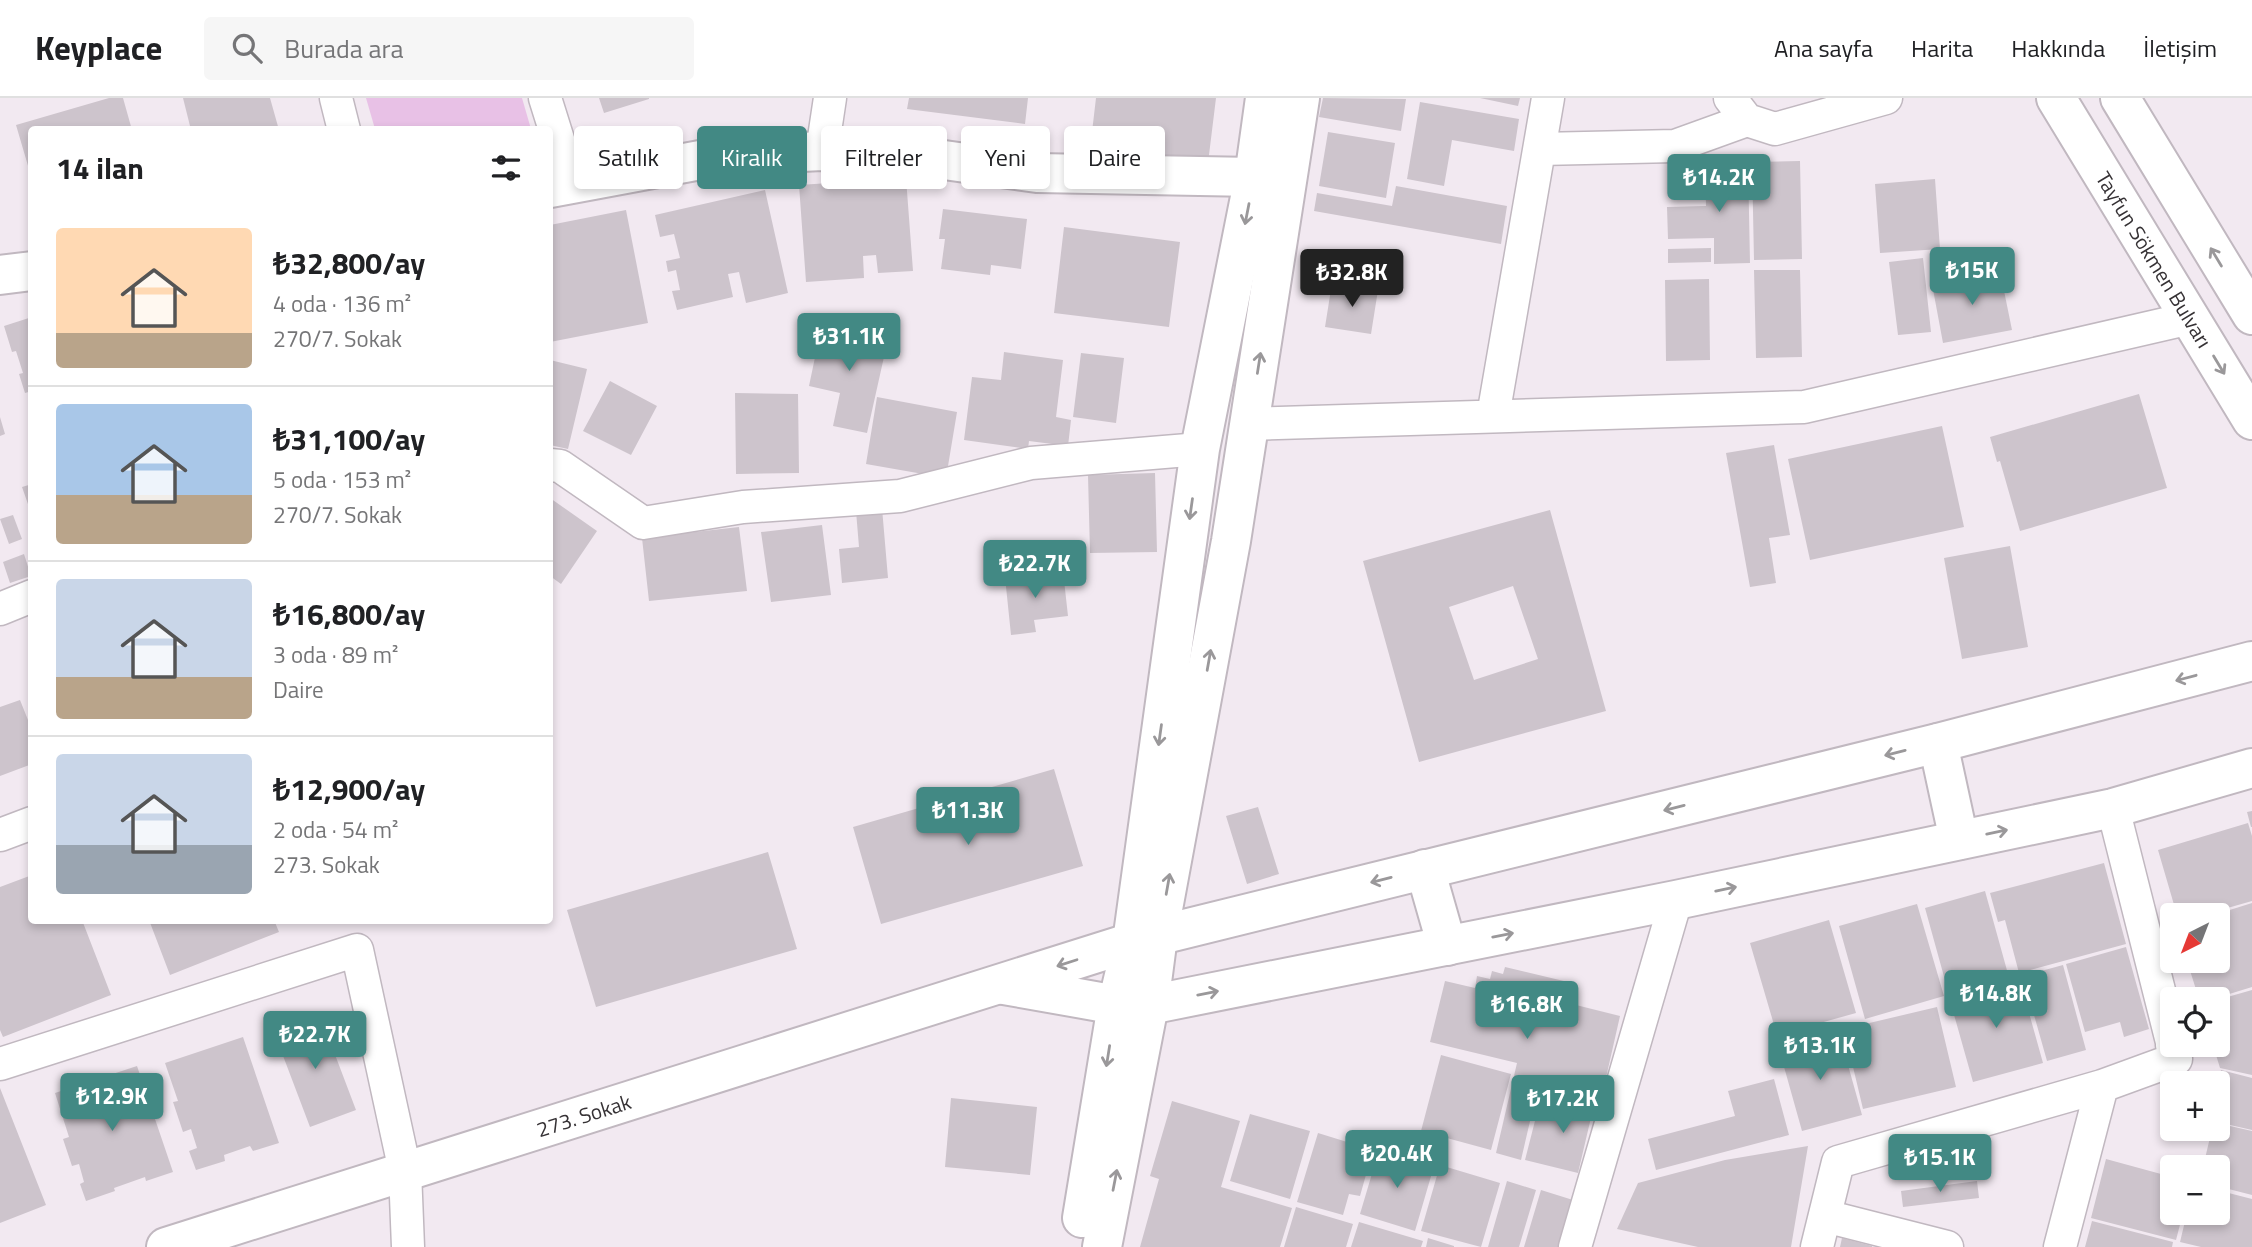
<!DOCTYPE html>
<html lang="tr">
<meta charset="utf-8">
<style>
:root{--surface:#fff;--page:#f6f6f6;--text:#202124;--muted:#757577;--line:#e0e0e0;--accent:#428984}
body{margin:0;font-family:"Titillium Web",sans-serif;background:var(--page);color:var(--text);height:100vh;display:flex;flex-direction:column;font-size:26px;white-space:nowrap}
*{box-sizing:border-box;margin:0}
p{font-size:23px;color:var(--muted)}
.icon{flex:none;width:38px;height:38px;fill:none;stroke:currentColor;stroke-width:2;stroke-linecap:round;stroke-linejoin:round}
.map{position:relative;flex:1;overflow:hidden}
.side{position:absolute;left:28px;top:28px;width:525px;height:798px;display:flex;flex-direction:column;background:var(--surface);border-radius:7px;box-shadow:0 4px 10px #0003}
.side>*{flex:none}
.guide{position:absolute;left:574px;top:28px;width:665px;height:63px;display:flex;gap:14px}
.needle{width:46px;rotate:222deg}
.controls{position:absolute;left:2160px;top:805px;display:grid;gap:14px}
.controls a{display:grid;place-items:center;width:70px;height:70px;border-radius:7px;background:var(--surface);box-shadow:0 4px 10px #0003;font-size:35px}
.price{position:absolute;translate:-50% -60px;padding:0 16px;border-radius:7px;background:var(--accent);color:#fff;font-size:23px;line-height:46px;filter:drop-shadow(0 2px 4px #0008)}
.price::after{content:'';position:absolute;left:50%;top:42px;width:21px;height:16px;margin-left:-10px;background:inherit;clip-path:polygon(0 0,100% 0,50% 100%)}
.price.selected{background:#222;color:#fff}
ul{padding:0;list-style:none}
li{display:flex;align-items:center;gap:21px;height:175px;padding:0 28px}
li+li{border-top:2px solid var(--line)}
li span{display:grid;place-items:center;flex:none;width:196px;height:140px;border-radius:7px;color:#555}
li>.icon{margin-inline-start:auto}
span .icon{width:84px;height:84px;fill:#fffc;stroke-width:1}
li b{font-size:30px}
h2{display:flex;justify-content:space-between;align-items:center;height:84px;padding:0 28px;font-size:30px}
.tag{padding:0 24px;border-radius:7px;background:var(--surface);box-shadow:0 4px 10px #0003;font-size:24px;line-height:63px}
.tag.selected{background:var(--accent);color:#fff}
header{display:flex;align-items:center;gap:42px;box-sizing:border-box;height:98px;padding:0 35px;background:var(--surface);border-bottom:2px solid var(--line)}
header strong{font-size:33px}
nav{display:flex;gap:38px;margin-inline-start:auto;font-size:24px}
.search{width:490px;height:63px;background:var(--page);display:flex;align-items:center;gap:18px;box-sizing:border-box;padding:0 24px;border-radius:7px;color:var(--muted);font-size:26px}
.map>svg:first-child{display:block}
.green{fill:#e8c1e6}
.building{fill:#cdc4cc;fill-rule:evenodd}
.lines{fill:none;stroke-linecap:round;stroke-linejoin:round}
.minor-casing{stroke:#c1b8c0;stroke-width:35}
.tertiary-casing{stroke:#c1b8c0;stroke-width:42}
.secondary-casing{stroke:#c1b8c0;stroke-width:42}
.minor{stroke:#fff;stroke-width:32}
.tertiary{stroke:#fff;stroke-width:38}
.secondary{stroke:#fff;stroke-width:38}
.oneway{stroke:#9a989a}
.labels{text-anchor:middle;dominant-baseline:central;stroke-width:5;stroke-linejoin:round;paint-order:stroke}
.street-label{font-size:21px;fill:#363235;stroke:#fff}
</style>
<header>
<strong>Keyplace</strong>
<div class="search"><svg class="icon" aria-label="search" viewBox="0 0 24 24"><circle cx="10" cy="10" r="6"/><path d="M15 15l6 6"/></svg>Burada ara</div>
<nav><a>Ana sayfa</a><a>Harita</a><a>Hakkında</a><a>İletişim</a></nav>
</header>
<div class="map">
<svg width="2252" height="1149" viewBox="0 0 2252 1149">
<rect width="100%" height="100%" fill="#f2e9f1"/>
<path class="green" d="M 366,0 L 522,0 L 531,31 L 375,31 Z"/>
<path class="building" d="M 109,0 L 123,0 L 132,32 L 32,32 L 31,78 L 16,27 Z
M 183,0 L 270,0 L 279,32 L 191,32 Z
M 599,0 L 649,0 L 649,1 L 604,15 Z
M 909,0 L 1028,0 L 1025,26 L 907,11 Z
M 1096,0 L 1216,0 L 1208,65 L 1090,51 Z
M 1323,0 L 1406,1 L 1401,33 L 1319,19 Z
M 1480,0 L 1520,0 L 1518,8 Z
M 1420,4 L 1519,21 L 1514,53 L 1452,42 L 1444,88 L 1407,81 Z
M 1328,34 L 1395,45 L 1386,100 L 1319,88 Z
M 1800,63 L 1802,161 L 1754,162 L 1752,64 Z
M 1748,65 L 1750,165 L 1714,166 L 1714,140 L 1668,141 L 1667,109 L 1706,108 L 1705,66 Z
M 906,80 L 913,173 L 878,175 L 876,157 L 863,158 L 864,180 L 806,184 L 799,87 Z
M 1935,81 L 1940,151 L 1880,155 L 1875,86 Z
M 1396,88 L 1507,108 L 1501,146 L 1314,113 L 1317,95 L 1392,108 Z
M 765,92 L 788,195 L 746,205 L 739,174 L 728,176 L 733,199 L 677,212 L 672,193 L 680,192 L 676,172 L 668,174 L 666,163 L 680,160 L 674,136 L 660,139 L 655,117 Z
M 943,111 L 1027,121 L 1021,171 L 991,167 L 990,177 L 941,171 L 945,141 L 939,141 Z
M 626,112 L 648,225 L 550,244 L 550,127 Z
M 1064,129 L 1180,144 L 1169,229 L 1054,215 Z
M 1711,150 L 1711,164 L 1668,165 L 1668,151 Z
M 1923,160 L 1931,234 L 1898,237 L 1889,164 Z
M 1754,172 L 1800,172 L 1802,259 L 1756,260 Z
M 2000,173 L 2012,232 L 1943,245 L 1932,186 Z
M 1709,181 L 1710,262 L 1666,263 L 1665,182 Z
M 1332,185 L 1378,192 L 1371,236 L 1325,229 Z
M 32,219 L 32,293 L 25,295 L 19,276 L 23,275 L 16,253 L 12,254 L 4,228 Z
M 822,226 L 888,241 L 867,335 L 833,328 L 840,295 L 809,288 Z
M 1004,254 L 1063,262 L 1056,319 L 1071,322 L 1068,348 L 1029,343 L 1028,351 L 964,342 L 972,279 L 1001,282 Z
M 1081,255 L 1124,260 L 1116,325 L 1073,319 Z
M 550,262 L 587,271 L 568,351 L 550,347 Z
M 610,283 L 657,308 L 631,357 L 583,333 Z
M 735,295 L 798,296 L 799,375 L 736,376 Z
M 2139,296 L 2167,390 L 2020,433 L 2000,363 L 1997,364 L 1990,339 Z
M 877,299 L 957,314 L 946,380 L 866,366 Z
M 0,319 L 5,336 L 0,338 Z
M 1942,328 L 1964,429 L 1810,462 L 1788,361 Z
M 1774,347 L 1790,437 L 1769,440 L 1776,485 L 1750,489 L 1726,355 Z
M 1155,375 L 1157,454 L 1090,455 L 1088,377 Z
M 32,386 L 32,408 L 29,409 L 22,389 Z
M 550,400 L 597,433 L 561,486 L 550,478 Z
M 882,410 L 888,480 L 842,485 L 839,451 L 859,449 L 856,413 Z
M 1550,412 L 1606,613 L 1419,664 L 1363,463 ZM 1513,488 L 1538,561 L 1474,582 L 1449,509 Z
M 13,417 L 22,441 L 9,446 L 0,421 Z
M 822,427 L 831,497 L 771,504 L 761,434 Z
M 739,429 L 747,493 L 649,503 L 642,440 Z
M 2010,448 L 2028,549 L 1962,561 L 1944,460 Z
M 24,456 L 31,478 L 10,485 L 3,464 Z
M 1063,473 L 1068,518 L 1034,522 L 1036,534 L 1011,537 L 1005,479 Z
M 20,602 L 32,632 L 32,666 L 0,678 L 0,609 Z
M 1054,671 L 1083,768 L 881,826 L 853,729 Z
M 1258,709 L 1279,776 L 1247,786 L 1226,718 Z
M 2252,713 L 2252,729 L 2251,729 L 2247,714 Z
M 2248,725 L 2252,738 L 2252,803 L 2203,817 L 2177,817 L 2158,752 Z
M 768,754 L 797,851 L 596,909 L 567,812 Z
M 2104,765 L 2126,846 L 2019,875 L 2005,822 L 1998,824 L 1990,795 Z
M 32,777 L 32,822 L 82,822 L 111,897 L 3,939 L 0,932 L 0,789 Z
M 1985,793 L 2008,876 L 1948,893 L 1925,810 Z
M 2252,805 L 2252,889 L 2213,901 L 2199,901 L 2187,863 L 2217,863 L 2217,816 Z
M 1917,806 L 1944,898 L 1865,921 L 1839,828 Z
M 149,822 L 274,822 L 279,834 L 170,877 Z
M 1829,822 L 1856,915 L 1777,937 L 1750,845 Z
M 2126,849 L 2149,931 L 2124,939 L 2120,924 L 2085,934 L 2066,866 Z
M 2063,867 L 2086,952 L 2047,963 L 2023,878 Z
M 1505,869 L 1568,884 L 1564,904 L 1620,918 L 1605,984 L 1576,977 L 1568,1014 L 1534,1006 L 1521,1062 L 1496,1055 L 1517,965 L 1430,944 L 1445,883 L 1475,890 L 1477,878 L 1490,881 L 1492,873 L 1503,876 Z
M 2019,879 L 2043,965 L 1973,984 L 1949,899 Z
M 2252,892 L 2252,977 L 2220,970 L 2213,947 L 2217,947 L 2217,902 Z
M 1937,909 L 1956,989 L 1863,1011 L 1844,931 Z
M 320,917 L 356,1012 L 310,1029 L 274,934 Z
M 1839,935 L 1862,1017 L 1802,1033 L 1779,951 Z
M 243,939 L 279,1045 L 253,1053 L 250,1048 L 224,1057 L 225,1063 L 196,1072 L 189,1053 L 197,1050 L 191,1031 L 183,1034 L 173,1004 L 178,1003 L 165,965 Z
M 1441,957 L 1511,976 L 1491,1052 L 1421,1033 Z
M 137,968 L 173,1074 L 146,1083 L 145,1079 L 114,1090 L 115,1093 L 86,1103 L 80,1086 L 84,1084 L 79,1066 L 72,1068 L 63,1041 L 69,1039 L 55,995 Z
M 2221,972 L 2252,980 L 2252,1032 L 2217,1024 L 2217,988 Z
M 1774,981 L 1789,1037 L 1656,1072 L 1648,1041 L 1735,1018 L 1728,993 Z
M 1577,989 L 1597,994 L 1578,1075 L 1525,1062 L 1537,1015 L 1569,1022 Z
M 0,990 L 46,1107 L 0,1125 Z
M 951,1000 L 1037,1009 L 1030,1077 L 945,1069 Z
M 1172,1003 L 1240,1023 L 1221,1089 L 1292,1110 L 1280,1149 L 1140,1149 L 1159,1081 L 1150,1078 Z
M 1250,1016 L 1310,1033 L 1290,1101 L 1230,1083 Z
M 2217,1025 L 2252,1033 L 2252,1097 L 2217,1088 L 2217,1069 L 2203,1069 L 2212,1031 L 2217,1031 Z
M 1318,1035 L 1373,1052 L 1360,1098 L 1349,1096 L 1343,1117 L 1297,1104 Z
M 1808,1048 L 1791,1149 L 1698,1149 L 1617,1131 L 1638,1085 L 1725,1062 Z
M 1379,1052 L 1434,1068 L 1415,1133 L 1360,1116 Z
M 2106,1061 L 2172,1079 L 2172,1115 L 2183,1115 L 2176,1142 L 2091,1120 Z
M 1440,1067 L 1500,1085 L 1481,1149 L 1421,1133 Z
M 1507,1083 L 1536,1092 L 1519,1149 L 1488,1149 Z
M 1977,1083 L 1979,1100 L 1903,1109 L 1901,1093 Z
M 1541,1092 L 1573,1102 L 1560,1149 L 1524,1149 Z
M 2217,1092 L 2252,1101 L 2252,1149 L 2201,1149 L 2180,1144 L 2187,1115 L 2217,1115 Z
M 1296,1109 L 1353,1126 L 1346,1149 L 1284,1149 Z
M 2092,1123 L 2173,1144 L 2172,1149 L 2085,1149 Z
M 1359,1124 L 1423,1143 L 1421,1149 L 1351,1149 Z
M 1428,1140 L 1454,1148 L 1454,1149 L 1426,1149 Z
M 1842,1140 L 1872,1148 L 1872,1149 L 1840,1149 Z"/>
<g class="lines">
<defs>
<path id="minor" d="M 336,0 L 344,32
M 545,0 L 572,86
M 1730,0 L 1747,22 L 1775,31 L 1886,0
M 1540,51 L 1675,48 L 1747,22
M 822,53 L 830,0
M 1493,318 L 1548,0
M 1249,326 L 1804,309 L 2191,220
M 550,367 L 560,368 L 643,425 L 743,409 L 900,398 L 1031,365 L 1200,351
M 0,511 L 32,498
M 2113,710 L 2172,944
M 0,737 L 32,725
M 0,966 L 357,852 L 405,1073 L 408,1149
M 1825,1118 L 1947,1149
M 1575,1149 L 1676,802
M 1817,1149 L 1838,1064 L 2102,988 L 2176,961 L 2172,947
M 2060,1149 L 2102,988"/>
<g id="tertiary">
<path d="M 550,90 L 722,58 L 822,53 L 937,61 L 1037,75 L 1254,79"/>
<path d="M 0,177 L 32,173"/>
<path d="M 1938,645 L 1959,742"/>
<path d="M 1425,771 L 1447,848"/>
<path d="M 1004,887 L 1117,907 L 1149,907 L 1676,802 L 2113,710 L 2252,670"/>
<path d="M 1082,1120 L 1117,907 L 1132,844 L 1200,351 L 1254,79 L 1265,0"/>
<path id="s1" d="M 166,1149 L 1132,844 L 1938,645 L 2252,563"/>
<path d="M 1102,1149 L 1149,907 L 1158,838 L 1231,443 L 1300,0"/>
</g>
<g id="secondary">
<path id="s2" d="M 2056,0 L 2252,322"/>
<path d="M 2120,0 L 2252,217"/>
</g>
</defs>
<use href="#minor" class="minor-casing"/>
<use href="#tertiary" class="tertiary-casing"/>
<use href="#secondary" class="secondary-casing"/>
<use href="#minor" class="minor"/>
<use href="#tertiary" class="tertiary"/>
<use href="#secondary" class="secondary"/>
</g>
<defs><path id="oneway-shaft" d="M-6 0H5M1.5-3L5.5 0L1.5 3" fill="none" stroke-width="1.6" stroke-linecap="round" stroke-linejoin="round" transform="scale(1.75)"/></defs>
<g class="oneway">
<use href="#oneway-shaft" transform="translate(1247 116) rotate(101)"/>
<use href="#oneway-shaft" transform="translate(2216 159) rotate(-121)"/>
<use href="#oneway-shaft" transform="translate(1259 265) rotate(-81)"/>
<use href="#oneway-shaft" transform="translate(2219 267) rotate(59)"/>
<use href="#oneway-shaft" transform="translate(1191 411) rotate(98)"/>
<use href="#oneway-shaft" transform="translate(1209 562) rotate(-80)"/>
<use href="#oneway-shaft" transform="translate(2186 580) rotate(165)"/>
<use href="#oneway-shaft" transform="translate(1160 637) rotate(98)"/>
<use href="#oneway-shaft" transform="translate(1895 655) rotate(166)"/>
<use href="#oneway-shaft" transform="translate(1674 710) rotate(166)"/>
<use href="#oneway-shaft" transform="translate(1997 734) rotate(-12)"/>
<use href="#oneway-shaft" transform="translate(1381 782) rotate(166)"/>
<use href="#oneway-shaft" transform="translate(1168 786) rotate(-80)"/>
<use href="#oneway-shaft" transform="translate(1726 791) rotate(-12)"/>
<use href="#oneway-shaft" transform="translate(1503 837) rotate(-11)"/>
<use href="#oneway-shaft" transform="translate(1067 865) rotate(162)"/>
<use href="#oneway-shaft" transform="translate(1208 895) rotate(-11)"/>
<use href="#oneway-shaft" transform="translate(1108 958) rotate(99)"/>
<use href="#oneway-shaft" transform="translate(1115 1082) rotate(-79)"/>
</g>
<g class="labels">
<g class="street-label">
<text stroke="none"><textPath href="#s2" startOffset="189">Tayfun Sökmen Bulvarı</textPath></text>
<text stroke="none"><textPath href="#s1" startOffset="438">273. Sokak</textPath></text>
</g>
</g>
</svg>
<div class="controls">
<a><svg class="needle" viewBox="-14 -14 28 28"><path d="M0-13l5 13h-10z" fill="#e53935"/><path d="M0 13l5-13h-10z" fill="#757577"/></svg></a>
<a><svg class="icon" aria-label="locate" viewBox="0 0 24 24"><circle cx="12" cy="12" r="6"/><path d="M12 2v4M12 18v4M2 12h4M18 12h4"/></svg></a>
<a>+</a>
<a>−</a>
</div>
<b class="price" style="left:1719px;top:116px">₺14.2K</b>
<b class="price" style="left:1972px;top:209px">₺15K</b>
<b class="price selected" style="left:1352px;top:211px">₺32.8K</b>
<b class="price" style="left:849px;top:275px">₺31.1K</b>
<b class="price" style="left:1035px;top:502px">₺22.7K</b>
<b class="price" style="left:968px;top:749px">₺11.3K</b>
<b class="price" style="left:1996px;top:932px">₺14.8K</b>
<b class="price" style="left:1527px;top:943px">₺16.8K</b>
<b class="price" style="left:315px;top:973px">₺22.7K</b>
<b class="price" style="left:1820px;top:984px">₺13.1K</b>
<b class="price" style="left:112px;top:1035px">₺12.9K</b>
<b class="price" style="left:1563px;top:1037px">₺17.2K</b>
<b class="price" style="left:1397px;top:1092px">₺20.4K</b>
<b class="price" style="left:1940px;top:1096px">₺15.1K</b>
<div class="guide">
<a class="tag">Satılık</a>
<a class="tag selected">Kiralık</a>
<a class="tag">Filtreler</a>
<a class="tag">Yeni</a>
<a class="tag">Daire</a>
</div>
<section class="side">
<h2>14 ilan<svg class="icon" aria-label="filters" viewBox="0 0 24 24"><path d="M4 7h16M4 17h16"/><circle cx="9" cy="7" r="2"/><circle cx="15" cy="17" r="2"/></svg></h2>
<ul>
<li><span style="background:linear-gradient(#ffd9b3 75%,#b9a48a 0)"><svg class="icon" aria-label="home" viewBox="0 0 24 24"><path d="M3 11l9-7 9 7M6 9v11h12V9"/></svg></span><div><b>₺32,800/ay</b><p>4 oda · 136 m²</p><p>270/7. Sokak</p></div></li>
<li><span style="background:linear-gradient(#a9c7e8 65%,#b9a48a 0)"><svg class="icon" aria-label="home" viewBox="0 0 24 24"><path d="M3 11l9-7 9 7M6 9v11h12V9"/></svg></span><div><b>₺31,100/ay</b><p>5 oda · 153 m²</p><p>270/7. Sokak</p></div></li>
<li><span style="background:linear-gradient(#c9d6e8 70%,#b9a48a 0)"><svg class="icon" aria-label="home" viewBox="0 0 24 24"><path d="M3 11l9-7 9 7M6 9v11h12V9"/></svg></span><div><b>₺16,800/ay</b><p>3 oda · 89 m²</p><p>Daire</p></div></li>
<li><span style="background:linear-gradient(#c9d6e8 65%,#9aa5b1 0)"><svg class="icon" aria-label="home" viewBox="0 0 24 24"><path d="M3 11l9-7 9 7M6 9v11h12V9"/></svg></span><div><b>₺12,900/ay</b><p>2 oda · 54 m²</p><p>273. Sokak</p></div></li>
</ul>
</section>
</div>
